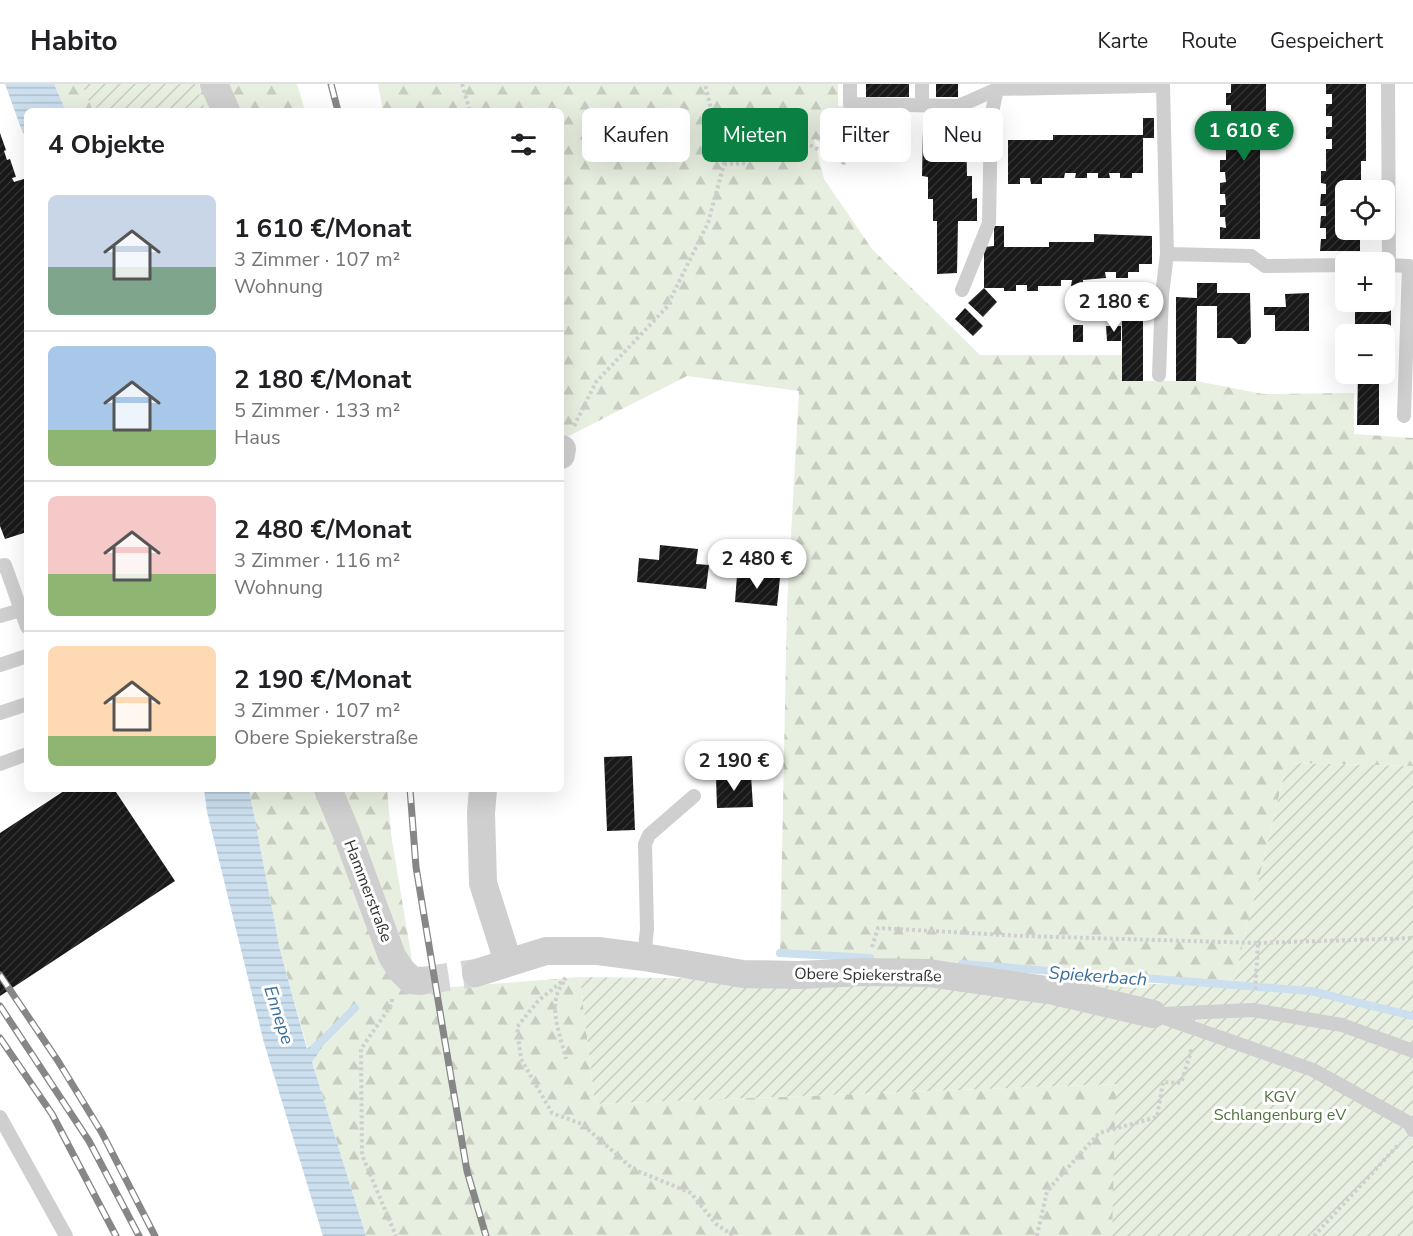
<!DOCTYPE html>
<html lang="de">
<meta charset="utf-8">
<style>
:root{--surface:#fff;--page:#f6f6f6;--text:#202124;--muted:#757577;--line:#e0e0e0;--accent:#0b8043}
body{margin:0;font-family:"Nunito Sans",sans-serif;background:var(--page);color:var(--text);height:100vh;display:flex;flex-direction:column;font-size:22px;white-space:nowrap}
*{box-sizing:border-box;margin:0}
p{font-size:20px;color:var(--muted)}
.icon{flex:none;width:33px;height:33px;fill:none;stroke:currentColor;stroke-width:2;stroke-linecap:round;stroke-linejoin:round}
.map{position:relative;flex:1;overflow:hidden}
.side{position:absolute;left:24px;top:24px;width:540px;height:684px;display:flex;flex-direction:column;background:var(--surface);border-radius:9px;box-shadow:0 6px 24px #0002}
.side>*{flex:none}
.hud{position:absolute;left:582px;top:24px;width:570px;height:54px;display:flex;gap:12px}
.buttons{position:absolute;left:1335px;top:96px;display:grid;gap:12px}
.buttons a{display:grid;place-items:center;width:60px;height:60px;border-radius:9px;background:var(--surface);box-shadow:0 6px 24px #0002;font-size:30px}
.price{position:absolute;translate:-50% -51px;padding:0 14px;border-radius:21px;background:#fff;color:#222;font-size:20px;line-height:39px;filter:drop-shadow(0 2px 3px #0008)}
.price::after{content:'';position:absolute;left:50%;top:36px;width:18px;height:14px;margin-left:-9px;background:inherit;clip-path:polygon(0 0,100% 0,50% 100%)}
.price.on{background:var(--accent);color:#fff}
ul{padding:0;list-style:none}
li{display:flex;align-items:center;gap:18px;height:150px;padding:0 24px}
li+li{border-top:2px solid var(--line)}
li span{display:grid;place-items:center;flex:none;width:168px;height:120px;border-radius:9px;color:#555}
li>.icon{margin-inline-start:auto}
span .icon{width:72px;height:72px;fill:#fffc;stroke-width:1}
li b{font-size:26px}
h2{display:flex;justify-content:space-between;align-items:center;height:72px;padding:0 24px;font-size:26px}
.tag{padding:0 21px;border-radius:9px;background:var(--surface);box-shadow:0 6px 24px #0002;font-size:21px;line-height:54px}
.tag.on{background:var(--accent);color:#fff}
header{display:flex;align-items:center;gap:36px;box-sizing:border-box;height:84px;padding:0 30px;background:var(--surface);border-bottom:2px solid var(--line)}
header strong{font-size:28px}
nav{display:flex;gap:33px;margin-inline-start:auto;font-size:21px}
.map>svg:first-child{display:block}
.forest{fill:url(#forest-firs)}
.garden{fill:url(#garden-furrows)}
.water{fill:url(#water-rules)}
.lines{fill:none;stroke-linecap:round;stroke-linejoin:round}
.stream{stroke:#ccdfef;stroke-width:8}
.building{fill:url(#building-hatch)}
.street-tunnel{stroke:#d6d6d6;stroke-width:28;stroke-dasharray:28 14;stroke-linecap:butt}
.path{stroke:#cfcfcf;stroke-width:4;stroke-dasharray:3 3;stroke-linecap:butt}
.lane{stroke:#cfcfcf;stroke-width:14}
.street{stroke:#cfcfcf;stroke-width:28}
.rail-casing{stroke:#878787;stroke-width:7}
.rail{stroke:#fff;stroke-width:4.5;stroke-dasharray:14;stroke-linecap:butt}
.labels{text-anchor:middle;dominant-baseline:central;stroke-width:6;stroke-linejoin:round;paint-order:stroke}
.street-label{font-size:16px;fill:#323232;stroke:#fff}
.park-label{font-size:16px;fill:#51713c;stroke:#fff}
.water-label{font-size:18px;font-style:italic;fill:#3a6d9a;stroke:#fff}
</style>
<header>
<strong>Habito</strong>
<nav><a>Karte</a><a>Route</a><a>Gespeichert</a></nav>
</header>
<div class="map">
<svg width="1413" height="1152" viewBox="0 0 1413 1152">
<defs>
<pattern id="forest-firs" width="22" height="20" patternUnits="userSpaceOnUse" patternTransform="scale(1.5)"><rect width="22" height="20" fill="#e7efe0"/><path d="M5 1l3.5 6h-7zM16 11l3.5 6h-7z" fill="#c7cdc1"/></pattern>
<pattern id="garden-furrows" width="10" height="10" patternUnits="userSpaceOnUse" patternTransform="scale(1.5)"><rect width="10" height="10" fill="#e7efe0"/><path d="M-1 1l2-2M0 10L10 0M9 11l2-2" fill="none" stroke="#c7cdc1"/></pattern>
<pattern id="water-rules" width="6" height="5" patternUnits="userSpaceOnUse" patternTransform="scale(1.5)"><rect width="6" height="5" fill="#ccdfef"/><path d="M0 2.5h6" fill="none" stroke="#b0c0cd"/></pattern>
<pattern id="building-hatch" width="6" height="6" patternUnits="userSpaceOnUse" patternTransform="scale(1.5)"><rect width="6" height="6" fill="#191919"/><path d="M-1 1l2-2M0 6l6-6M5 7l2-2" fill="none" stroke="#323232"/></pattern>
</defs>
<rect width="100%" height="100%" fill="#fff"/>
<path class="forest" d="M 54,0 L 297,0 L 305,27 L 66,27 Z
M 378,0 L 838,0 L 838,22 L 871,24 L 842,69 L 814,55 L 824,95 L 872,165 L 980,271 L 1122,271 L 1123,297 L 1196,297 L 1263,310 L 1354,309 L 1354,350 L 1413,354 L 1413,682 L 1287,679 L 1233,901 L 1043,885 L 780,869 L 787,523 L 799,307 L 687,292 L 561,356 L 561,27 L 383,27 Z
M 249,705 L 387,705 L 391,750 L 417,906 L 580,893 L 595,1020 L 1117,1000 L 1113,1152 L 366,1152 L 312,978 L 322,964 L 319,954 L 308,966 L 280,866 Z"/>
<path class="garden" d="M 82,0 L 195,0 L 206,27 L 93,27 Z
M 1287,679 L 1413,682 L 1413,1152 L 1112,1152 L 1116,1000 L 595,1020 L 580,893 L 1233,901 Z"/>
<path class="water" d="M 5,0 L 54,0 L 66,27 L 27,27 L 27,54 L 22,47 Z
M 204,705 L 249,705 L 280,866 L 307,965 L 319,954 L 322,964 L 312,978 L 366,1152 L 323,1152 L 264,959 L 207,728 Z"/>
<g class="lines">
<path class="stream" d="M 780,869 L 870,874
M 962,880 L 1311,907 L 1413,932
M 314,965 L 355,924"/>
</g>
<path class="building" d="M 866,0 L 909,0 L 909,13 L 866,13 Z
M 936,0 L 958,0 L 958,13 L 936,13 Z
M 1231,0 L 1266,0 L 1266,66 L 1260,66 L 1260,155 L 1220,155 L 1220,143 L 1226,144 L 1225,133 L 1220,133 L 1220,121 L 1226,121 L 1225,110 L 1220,110 L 1220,99 L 1226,98 L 1225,88 L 1220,88 L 1220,76 L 1226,76 L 1226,54 L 1231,54 L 1231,43 L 1226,43 L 1226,31 L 1231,31 L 1231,21 L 1226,21 L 1226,9 L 1231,9 Z
M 1326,0 L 1366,0 L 1366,77 L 1361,77 L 1361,106 L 1346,106 L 1346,146 L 1360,146 L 1360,167 L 1320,167 L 1321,155 L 1326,155 L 1326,144 L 1320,144 L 1321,132 L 1326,132 L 1326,122 L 1320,122 L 1321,110 L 1326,110 L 1326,100 L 1321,99 L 1321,87 L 1326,87 L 1326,65 L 1332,65 L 1332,55 L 1326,55 L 1326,43 L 1332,43 L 1332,32 L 1326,32 L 1326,20 L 1332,20 L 1332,10 L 1326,10 Z
M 1143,34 L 1154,34 L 1154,54 L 1143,54 L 1143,89 L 1132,89 L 1132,94 L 1120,94 L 1120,89 L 1109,89 L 1110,94 L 1098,94 L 1098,89 L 1087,89 L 1087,94 L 1075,94 L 1076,89 L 1065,89 L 1064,94 L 1042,94 L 1042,100 L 1031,100 L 1030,94 L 1020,94 L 1020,100 L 1008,100 L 1008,56 L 1053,56 L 1053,51 L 1143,51 Z
M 923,47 L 966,47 L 967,92 L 972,92 L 972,115 L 977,114 L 977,137 L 958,137 L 957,189 L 937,190 L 937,137 L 933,137 L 933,115 L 928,115 L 928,93 L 922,92 Z
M 0,49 L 6,66 L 4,67 L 7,76 L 10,75 L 16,93 L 12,94 L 14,98 L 27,94 L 27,448 L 5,455 L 0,442 Z
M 994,142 L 1004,142 L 1004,163 L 1049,163 L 1049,158 L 1094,158 L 1094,150 L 1152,152 L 1152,180 L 1139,180 L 1139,188 L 1128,188 L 1128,194 L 1116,194 L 1116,188 L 1105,188 L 1106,194 L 1083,196 L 1083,202 L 1071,202 L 1072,196 L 1061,196 L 1061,202 L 1038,202 L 1038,207 L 1027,207 L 1027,201 L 1016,201 L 1016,207 L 1004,207 L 1004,204 L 984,204 L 997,218 L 983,233 L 968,219 L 984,204 L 984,163 L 994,162 Z
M 1197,199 L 1217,199 L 1217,209 L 1250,209 L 1251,253 L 1245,260 L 1238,260 L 1232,254 L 1217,254 L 1217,222 L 1197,222 L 1196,297 L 1176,297 L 1176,213 L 1197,214 Z
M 1309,209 L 1309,247 L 1275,247 L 1275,231 L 1264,231 L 1264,223 L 1286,223 L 1285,210 Z
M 1122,213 L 1143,213 L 1143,297 L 1122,297 Z
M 1391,217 L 1391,265 L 1384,265 L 1384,250 L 1355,250 L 1355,218 Z
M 965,224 L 983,242 L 973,252 L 955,235 Z
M 1073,241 L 1083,241 L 1083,258 L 1073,258 Z
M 1106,242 L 1121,242 L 1121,257 L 1107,257 Z
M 1358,290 L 1379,290 L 1379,341 L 1357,341 Z
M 660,461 L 698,465 L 696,480 L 709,481 L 706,505 L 637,498 L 639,474 L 659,476 Z
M 737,491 L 780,494 L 777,522 L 735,518 Z
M 632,672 L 635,746 L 607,747 L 604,673 Z
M 751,691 L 753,723 L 717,724 L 716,693 Z
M 67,705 L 114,705 L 175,797 L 0,912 L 0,749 Z"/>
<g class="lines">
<path class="street-tunnel" d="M 421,897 L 476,889"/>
<path class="path" d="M 462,0 L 470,27
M 724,80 L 745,79 L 760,58 L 785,48 L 844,79 L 869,38
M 574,342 L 596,298 L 666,224 L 708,139 L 724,80 L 705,0
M 1258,859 L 1413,854
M 872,863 L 878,844 L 1023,852 L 1258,859 L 1255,908
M 566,894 L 538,917 L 517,943 L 521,975 L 552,1029 L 582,1040 L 633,1085 L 691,1109 L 716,1140 L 734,1152
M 564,898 C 546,919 560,950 566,975
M 392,915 L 392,920 L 361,965 L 362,1071 L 396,1152
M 1037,1152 L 1047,1107 L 1099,1049 L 1157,1033 L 1163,998 L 1181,999 L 1191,968 L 1190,963
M 1314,1152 L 1400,1059"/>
<path class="lane" d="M 850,0 L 850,20 L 959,22 L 997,5
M 922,0 L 922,21
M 1149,0 L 1149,2 L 1163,1 L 1167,170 L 1162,211 L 1159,291
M 1388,0 L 1389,181 L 1409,182 L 1404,332
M 1167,170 L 1251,172 L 1265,182 L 1346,181
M 962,206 L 989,139 L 991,33 L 997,5 L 1149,2
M 0,482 L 5,481 L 27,543
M 0,532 L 21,526
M 0,581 L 27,572
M 0,629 L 27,620
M 0,680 L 27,670
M 644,873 L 647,845 L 645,760 L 649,751 L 694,712
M 1153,930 L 1313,986 L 1409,1039 L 1413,1046
M 1161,930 L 1253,926 L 1342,941 L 1413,967
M 0,1033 L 66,1152"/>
<path class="street" d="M 214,0 L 226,27
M 561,371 L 562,365
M 328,705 L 346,748 L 392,872 L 401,886 L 411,896 L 421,897
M 483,705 L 481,729 L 483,799 L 508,878
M 476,889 L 546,867 L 598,867 L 644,873 L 743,890 L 799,891 L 864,888 L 928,889 L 1054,907 L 1153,930"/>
<defs>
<path id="rail" d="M 331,0 L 338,27
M 410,705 L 416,783 L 444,952 L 467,1087 L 486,1152
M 0,891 L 58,977 L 102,1049 L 155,1152
M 0,922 L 89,1057 L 139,1152
M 0,954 L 52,1030 L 116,1152"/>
</defs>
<use href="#rail" class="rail-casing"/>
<use href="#rail" class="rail"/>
</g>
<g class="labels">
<g class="street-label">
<text transform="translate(368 807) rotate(69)">Hammerstraße</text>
<text transform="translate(868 891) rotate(1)">Obere Spiekerstraße</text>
</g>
<g class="park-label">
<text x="1280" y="1013">KGV<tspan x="1280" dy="18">Schlangenburg eV</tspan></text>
</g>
<g class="water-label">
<text transform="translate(1098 892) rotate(4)">Spiekerbach</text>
<text transform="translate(279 931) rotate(72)">Ennepe</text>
</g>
</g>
</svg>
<div class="buttons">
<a><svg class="icon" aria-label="locate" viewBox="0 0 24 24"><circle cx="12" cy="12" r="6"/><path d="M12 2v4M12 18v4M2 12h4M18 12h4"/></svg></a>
<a>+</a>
<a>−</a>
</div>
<b class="price on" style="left:1244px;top:78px">1 610 €</b>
<b class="price" style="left:1114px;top:249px">2 180 €</b>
<b class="price" style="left:757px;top:506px">2 480 €</b>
<b class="price" style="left:734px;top:708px">2 190 €</b>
<div class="hud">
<a class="tag">Kaufen</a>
<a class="tag on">Mieten</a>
<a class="tag">Filter</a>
<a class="tag">Neu</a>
</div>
<section class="side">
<h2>4 Objekte<svg class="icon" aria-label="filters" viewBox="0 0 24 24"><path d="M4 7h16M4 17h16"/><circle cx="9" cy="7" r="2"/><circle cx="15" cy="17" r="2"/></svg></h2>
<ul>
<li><span style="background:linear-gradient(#c9d6e8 60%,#7fa58c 0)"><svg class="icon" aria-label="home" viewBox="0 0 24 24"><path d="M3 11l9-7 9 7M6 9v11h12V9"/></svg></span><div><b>1 610 €/Monat</b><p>3 Zimmer · 107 m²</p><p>Wohnung</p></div></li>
<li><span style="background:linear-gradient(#a9c7e8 70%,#8fb573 0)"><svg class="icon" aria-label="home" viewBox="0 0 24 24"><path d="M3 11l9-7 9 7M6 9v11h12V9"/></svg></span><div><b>2 180 €/Monat</b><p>5 Zimmer · 133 m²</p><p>Haus</p></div></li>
<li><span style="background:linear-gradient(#f6c9c9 65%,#8fb573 0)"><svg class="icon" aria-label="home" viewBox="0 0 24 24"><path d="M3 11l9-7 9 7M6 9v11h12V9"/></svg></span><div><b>2 480 €/Monat</b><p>3 Zimmer · 116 m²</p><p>Wohnung</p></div></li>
<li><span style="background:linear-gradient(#ffd9b3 75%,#8fb573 0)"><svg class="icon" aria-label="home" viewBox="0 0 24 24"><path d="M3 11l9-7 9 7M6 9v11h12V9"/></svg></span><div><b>2 190 €/Monat</b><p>3 Zimmer · 107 m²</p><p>Obere Spiekerstraße</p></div></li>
</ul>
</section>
</div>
